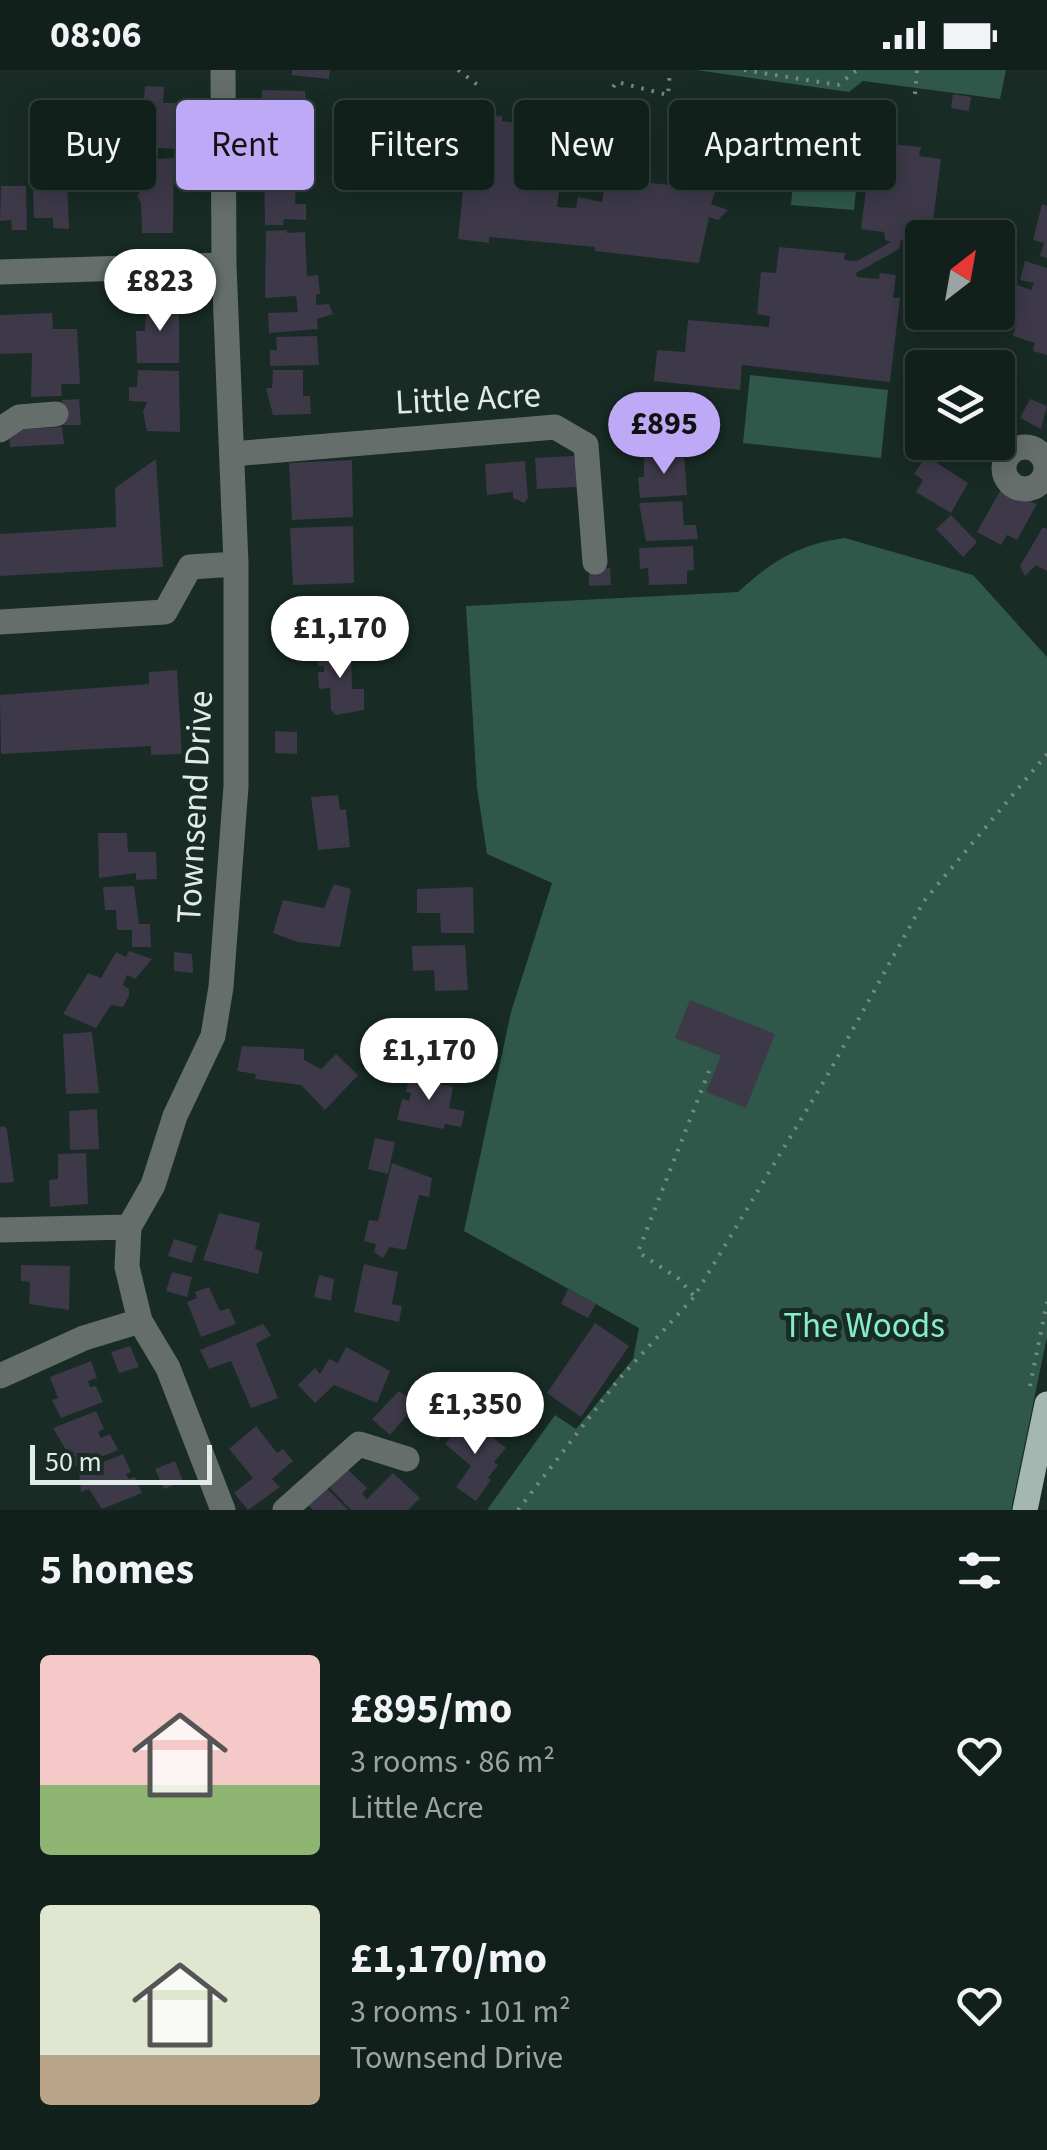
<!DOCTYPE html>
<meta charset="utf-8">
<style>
:root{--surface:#12201c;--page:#1b2825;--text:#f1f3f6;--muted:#9ca3a3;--line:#313e3b;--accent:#bda9f5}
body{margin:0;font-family:"Source Sans 3",sans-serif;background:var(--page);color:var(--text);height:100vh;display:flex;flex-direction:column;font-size:38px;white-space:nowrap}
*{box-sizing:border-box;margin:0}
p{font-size:32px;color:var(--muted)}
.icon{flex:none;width:55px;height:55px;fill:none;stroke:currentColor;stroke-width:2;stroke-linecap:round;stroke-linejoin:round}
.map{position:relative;height:1440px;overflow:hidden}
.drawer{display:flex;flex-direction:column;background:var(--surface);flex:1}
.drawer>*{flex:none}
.guide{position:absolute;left:30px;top:30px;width:988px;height:90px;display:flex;gap:20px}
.needle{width:65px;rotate:31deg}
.tools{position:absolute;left:905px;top:150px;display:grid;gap:20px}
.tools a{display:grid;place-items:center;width:110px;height:110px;border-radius:10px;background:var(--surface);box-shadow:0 5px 25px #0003,0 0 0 2px var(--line);font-size:50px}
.scale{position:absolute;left:30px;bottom:25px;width:182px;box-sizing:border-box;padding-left:10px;border:5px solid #e1ece8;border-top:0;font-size:28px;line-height:35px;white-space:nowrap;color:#e1ece8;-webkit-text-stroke:8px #182b25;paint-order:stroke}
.price{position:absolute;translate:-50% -85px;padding:0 22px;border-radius:35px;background:#fff;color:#222;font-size:32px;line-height:65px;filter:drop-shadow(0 2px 5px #0008)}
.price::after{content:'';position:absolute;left:50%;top:60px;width:30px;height:22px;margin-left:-15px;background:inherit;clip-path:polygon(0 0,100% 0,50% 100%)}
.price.current{background:var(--accent);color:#111}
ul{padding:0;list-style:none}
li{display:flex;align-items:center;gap:30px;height:250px;padding:0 40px}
li span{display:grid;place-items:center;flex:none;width:280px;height:200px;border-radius:10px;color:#555}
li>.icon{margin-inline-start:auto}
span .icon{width:120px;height:120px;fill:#fffc;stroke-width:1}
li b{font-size:42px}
h2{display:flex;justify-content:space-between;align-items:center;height:120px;padding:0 40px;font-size:42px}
.pill{padding:0 35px;border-radius:10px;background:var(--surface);box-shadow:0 5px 25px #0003,0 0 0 2px var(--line);font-size:35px;line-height:90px}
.pill.current{background:var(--accent);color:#111}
.status{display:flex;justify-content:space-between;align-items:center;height:70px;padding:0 50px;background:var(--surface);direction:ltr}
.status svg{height:28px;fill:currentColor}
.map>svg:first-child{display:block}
.green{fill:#2f584b}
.building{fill:#3d3949}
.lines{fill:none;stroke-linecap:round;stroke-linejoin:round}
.path{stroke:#798883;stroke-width:4;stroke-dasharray:2.5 8;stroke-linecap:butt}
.street{stroke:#656e6b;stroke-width:25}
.primary{stroke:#a4b7b0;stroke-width:25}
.labels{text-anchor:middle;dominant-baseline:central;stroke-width:10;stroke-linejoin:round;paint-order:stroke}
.street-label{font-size:35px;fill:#e1ece8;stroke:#182b25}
.park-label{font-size:35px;fill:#87eccd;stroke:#182b25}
</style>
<div class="status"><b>08:06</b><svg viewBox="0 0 49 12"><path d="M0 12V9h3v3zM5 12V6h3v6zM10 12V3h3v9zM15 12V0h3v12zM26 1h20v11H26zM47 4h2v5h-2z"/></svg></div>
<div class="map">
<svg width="1047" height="1440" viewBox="0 0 1047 1440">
<rect width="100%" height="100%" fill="#182b25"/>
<path class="green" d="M 696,0 L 1006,0 L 1000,29 L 863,11 L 849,22 Z
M 795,86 L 859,92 L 854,140 L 791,135 Z
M 750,305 L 888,320 L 881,388 L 743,373 Z
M 845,468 L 973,505 L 1047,587 L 1047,1267 L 1011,1440 L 487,1440 L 555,1345 L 576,1359 L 633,1289 L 639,1258 L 464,1161 L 511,942 L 552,813 L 487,784 L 477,718 L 466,536 L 738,522 C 772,491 799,474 845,468 Z"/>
<path class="building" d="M 292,0 L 330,0 L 329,9 L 292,5 Z
M 145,16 L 164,17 L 163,33 L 179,33 L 177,79 L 142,77 L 142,69 L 133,68 L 134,56 L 142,56 Z
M 262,20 L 305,21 L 307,40 L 294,39 L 295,66 L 302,66 L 304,75 L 295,83 L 261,83 Z
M 953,24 L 971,27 L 969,41 L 951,38 Z
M 471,43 L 502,46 L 502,51 L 587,62 L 581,92 L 564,89 L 557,137 L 576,138 L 578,127 L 602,132 L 606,108 L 697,118 L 698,110 L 718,113 L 711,134 L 728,140 L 718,150 L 709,147 L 699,193 L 595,181 L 595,177 L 489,167 L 489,173 L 458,169 Z
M 890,74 L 921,77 L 919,86 L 941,89 L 931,167 L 922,168 L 922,179 L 908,178 L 907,171 L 901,170 L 899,179 L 856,203 L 857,207 L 879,209 L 880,203 L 896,205 L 893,228 L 900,228 L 890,312 L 742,295 L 740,320 L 654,311 L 657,280 L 685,282 L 688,250 L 769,257 L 770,246 L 757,244 L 761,202 L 776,203 L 779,177 L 845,183 L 844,190 L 857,191 L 891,172 L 885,170 L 884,162 L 861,159 L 871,81 L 889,83 Z
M 174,88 L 173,163 L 142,163 L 141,133 L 137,126 L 142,119 L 131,119 L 128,91 Z
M 264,89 L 283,89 L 284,95 L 306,99 L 302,106 L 305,118 L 296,119 L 295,134 L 306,134 L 306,150 L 284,149 L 283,155 L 265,155 Z
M 67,113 L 69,159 L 53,158 L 53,148 L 34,148 L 33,121 L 41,121 L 40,114 Z
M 1,116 L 26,116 L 27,160 L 12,160 L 11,150 L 0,151 Z
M 1042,134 L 1047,136 L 1047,188 L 1040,186 L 1044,173 L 1033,170 Z
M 287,160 L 287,163 L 305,162 L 307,206 L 318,205 L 320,224 L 316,225 L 316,235 L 329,234 L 333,244 L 317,249 L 318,259 L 269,263 L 268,243 L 298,242 L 296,226 L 265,228 L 266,161 Z
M 1025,191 L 1047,198 L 1047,285 L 1033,281 L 1035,273 L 1013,266 L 1017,251 L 1006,247 L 1004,242 L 1017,215 L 1031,220 L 1034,213 L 1020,210 Z
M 160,228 L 179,228 L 179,293 L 137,293 L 136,261 L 145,261 L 147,233 L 160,233 Z
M 52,243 L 53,259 L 77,259 L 80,314 L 61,314 L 62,326 L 31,327 L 32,283 L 0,284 L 0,245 Z
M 317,266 L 319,295 L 270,296 L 270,280 L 277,280 L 276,267 Z
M 138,300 L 179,301 L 180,362 L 147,361 L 143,342 L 147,332 L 129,331 L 129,317 L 137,317 Z
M 273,300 L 303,300 L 303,326 L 310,326 L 311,344 L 273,345 L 266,318 L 272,318 Z
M 998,312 L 1016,321 L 1004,357 L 998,353 Z
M 79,329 L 81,355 L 63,355 L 62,330 Z
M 1030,329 L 1047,336 L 1041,359 L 1020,348 Z
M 678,339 L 679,351 L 690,350 L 690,362 L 682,363 L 684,380 L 635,384 L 640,341 Z
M 62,357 L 64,374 L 10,377 L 9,360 Z
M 925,372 L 968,372 L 958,393 Z
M 684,383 L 687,425 L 640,428 L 638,407 L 644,407 L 644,387 Z
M 574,386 L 577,417 L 537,419 L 535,388 Z
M 926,386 L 968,413 L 951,443 L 916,422 L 923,410 L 914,404 Z
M 156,389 L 163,497 L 0,506 L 0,464 L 116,457 L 115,418 Z
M 352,390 L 353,447 L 292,450 L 289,393 Z
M 525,391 L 528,428 L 524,433 L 513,428 L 513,422 L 487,425 L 485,394 Z
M 1000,421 L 1037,434 L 1017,470 L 1007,465 L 1001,475 L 977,462 Z
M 682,431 L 684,455 L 696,455 L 698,469 L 646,471 L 639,433 Z
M 951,445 L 977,472 L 963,487 L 936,459 Z
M 353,456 L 354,513 L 293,515 L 290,458 Z
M 1043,457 L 1047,459 L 1047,501 L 1036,495 L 1025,506 L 1020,496 Z
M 693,476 L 694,500 L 687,501 L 687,514 L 649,515 L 648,498 L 640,499 L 639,478 Z
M 589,497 L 610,498 L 611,515 L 589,516 Z
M 370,533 L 371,549 L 357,550 L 351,573 L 316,574 L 317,553 L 288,554 L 287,538 Z
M 318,580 L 351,580 L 352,619 L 364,619 L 364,640 L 336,645 L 331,640 L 330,618 L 319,619 L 318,602 L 324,602 L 324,596 L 318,596 Z
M 177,600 L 182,684 L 151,685 L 151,676 L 1,684 L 0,625 L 149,614 L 149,602 Z
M 275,661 L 297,662 L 297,684 L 275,683 Z
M 338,725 L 340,740 L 346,739 L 350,777 L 318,780 L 311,727 Z
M 98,763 L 127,763 L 128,782 L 156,782 L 157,809 L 136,810 L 136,803 L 99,808 Z
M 334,814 L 351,819 L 340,877 L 298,872 L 273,863 L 283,830 L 324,838 Z
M 134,816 L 139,854 L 150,854 L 151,877 L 132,877 L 132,860 L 117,860 L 116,840 L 105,840 L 103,817 Z
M 473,817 L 474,863 L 441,863 L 440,843 L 417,843 L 417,819 Z
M 465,875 L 468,920 L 435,921 L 434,900 L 413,901 L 412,876 Z
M 129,881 L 152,889 L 135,909 L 127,905 L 123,915 L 129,919 L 129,926 L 123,937 L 111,935 L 96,958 L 63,944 L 88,903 L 101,908 L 116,882 L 126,887 Z
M 174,882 L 192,884 L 193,903 L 174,901 Z
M 690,930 L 775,964 L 746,1038 L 706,1022 L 721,986 L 675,968 Z
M 386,958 L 389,981 L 372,982 L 369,959 Z
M 92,962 L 99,1023 L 66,1024 L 63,964 Z
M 242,976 L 304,979 L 304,990 L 321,999 L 336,984 L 358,1005 L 325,1040 L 301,1015 L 255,1009 L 256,1004 L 237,1001 Z
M 412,998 L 434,1002 L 432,1012 L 453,1017 L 449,1038 L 465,1041 L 461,1057 L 445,1054 L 444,1059 L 397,1050 L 402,1029 L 409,1031 L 411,1023 L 406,1022 Z
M 97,1039 L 99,1079 L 70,1080 L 69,1041 Z
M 4,1056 L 7,1060 L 14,1112 L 0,1113 L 0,1057 Z
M 375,1068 L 395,1072 L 388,1104 L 368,1099 Z
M 86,1083 L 88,1134 L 50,1137 L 49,1110 L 58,1109 L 58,1084 Z
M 392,1093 L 432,1108 L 429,1127 L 419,1125 L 406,1180 L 390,1177 L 383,1188 L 374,1182 L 376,1174 L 364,1171 L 369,1150 L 378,1151 Z
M 219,1143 L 260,1153 L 255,1179 L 263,1182 L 258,1204 L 203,1190 Z
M 174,1169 L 197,1176 L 192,1193 L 168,1186 Z
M 364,1194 L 398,1202 L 392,1234 L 402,1236 L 399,1252 L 354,1242 Z
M 21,1195 L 70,1196 L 69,1240 L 29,1234 L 30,1212 L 21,1211 Z
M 172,1202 L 192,1207 L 187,1227 L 166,1221 Z
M 319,1205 L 334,1209 L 331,1231 L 314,1227 Z
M 209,1217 L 220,1241 L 229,1238 L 236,1254 L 201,1267 L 187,1232 L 197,1228 L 195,1222 Z
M 568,1219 L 596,1234 L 588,1248 L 561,1234 Z
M 595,1253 L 629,1276 L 581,1347 L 547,1323 Z
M 263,1254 L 271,1265 L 256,1274 L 278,1328 L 251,1338 L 231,1291 L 209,1299 L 200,1280 Z
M 130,1276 L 139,1297 L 119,1303 L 111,1282 Z
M 346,1277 L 390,1301 L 377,1333 L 334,1315 L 315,1333 L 298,1315 L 315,1298 L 320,1304 L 329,1289 L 338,1293 Z
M 91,1291 L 97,1308 L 88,1311 L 90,1317 L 96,1316 L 103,1332 L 61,1348 L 52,1330 L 58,1328 L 50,1307 Z
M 423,1309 L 461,1343 L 438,1371 L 406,1346 L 390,1365 L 372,1349 L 399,1321 L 409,1328 Z
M 96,1341 L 104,1359 L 98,1362 L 101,1368 L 110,1364 L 118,1380 L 76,1397 L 53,1358 Z
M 466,1347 L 506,1378 L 494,1392 L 498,1395 L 488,1408 L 491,1410 L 476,1431 L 456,1417 L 471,1396 L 445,1374 Z
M 256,1356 L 277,1383 L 283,1379 L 293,1391 L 272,1409 L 280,1417 L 248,1440 L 234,1423 L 253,1408 L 229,1379 Z
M 123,1384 L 131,1402 L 126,1404 L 129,1409 L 135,1407 L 142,1423 L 102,1439 L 89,1419 L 81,1422 L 79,1402 Z
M 175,1391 L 183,1411 L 164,1419 L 155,1399 Z
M 344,1396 L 367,1418 L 362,1424 L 367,1429 L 393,1403 L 420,1428 L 408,1440 L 351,1440 L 326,1414 Z
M 325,1416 L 348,1440 L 313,1440 L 306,1433 Z"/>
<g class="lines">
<path class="path" d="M 458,0 L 479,16
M 744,0 L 838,15 L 857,0
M 613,17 L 617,12 L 668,25 L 670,0
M 915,24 L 917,0
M 693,1225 L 679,1209 L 638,1182 L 709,1001
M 1030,1316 L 1047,1232
M 518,1440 L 619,1309 L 694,1227 L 827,1006 L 924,831 L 1047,684"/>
<path class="street" d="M 223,0 L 224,195 L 236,494 L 236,716 L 221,917 L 213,966 L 175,1046 L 153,1115 L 129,1157 L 127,1197 L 140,1251 L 168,1298 L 223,1440
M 0,202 L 224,195
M 0,360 L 19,347 L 56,344
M1004 398a21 21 0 1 1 42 0a21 21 0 1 1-42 0Z
M 232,384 L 555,357 L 586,375 L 595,492
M 0,552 L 165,542 L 190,497 L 236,494
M 0,1160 L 129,1157
M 0,1306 L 84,1268 L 140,1251
M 285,1440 L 359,1374 L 407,1389"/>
<path class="primary" d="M 1025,1440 L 1047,1334"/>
</g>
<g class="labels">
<g class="street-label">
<text transform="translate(468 329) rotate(-3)">Little Acre</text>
<text transform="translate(195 737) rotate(-87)">Townsend Drive</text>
</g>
<g class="park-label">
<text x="864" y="1256">The Woods</text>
</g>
</g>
</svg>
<div class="tools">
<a><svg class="needle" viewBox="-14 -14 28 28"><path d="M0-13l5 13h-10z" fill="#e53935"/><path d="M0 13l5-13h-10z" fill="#9ca3a3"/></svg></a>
<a><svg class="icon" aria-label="layers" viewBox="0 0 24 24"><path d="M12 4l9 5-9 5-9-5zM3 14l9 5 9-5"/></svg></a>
</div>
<div class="scale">50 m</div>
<b class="price" style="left:160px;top:264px">£823</b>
<b class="price current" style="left:664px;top:407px">£895</b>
<b class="price" style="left:340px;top:611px">£1,170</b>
<b class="price" style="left:429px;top:1033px">£1,170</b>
<b class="price" style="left:475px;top:1387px">£1,350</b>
<div class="guide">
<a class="pill">Buy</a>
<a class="pill current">Rent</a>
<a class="pill">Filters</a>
<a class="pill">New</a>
<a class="pill">Apartment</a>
</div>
</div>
<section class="drawer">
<h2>5 homes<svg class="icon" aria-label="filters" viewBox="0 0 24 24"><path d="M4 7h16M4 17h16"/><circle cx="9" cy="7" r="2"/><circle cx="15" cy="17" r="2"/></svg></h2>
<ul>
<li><span style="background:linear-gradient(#f6c9c9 65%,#8fb573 0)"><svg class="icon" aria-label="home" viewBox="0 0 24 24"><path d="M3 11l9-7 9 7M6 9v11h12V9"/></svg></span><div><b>£895/mo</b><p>3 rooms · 86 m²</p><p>Little Acre</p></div><svg class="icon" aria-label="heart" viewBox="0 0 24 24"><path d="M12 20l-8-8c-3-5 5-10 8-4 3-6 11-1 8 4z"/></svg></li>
<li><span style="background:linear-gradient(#dfe7d0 75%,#b9a48a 0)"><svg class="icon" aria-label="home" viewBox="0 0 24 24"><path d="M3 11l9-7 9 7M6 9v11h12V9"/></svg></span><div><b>£1,170/mo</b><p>3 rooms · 101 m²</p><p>Townsend Drive</p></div><svg class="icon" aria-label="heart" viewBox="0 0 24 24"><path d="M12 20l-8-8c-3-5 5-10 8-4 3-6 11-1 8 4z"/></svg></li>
</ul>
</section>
